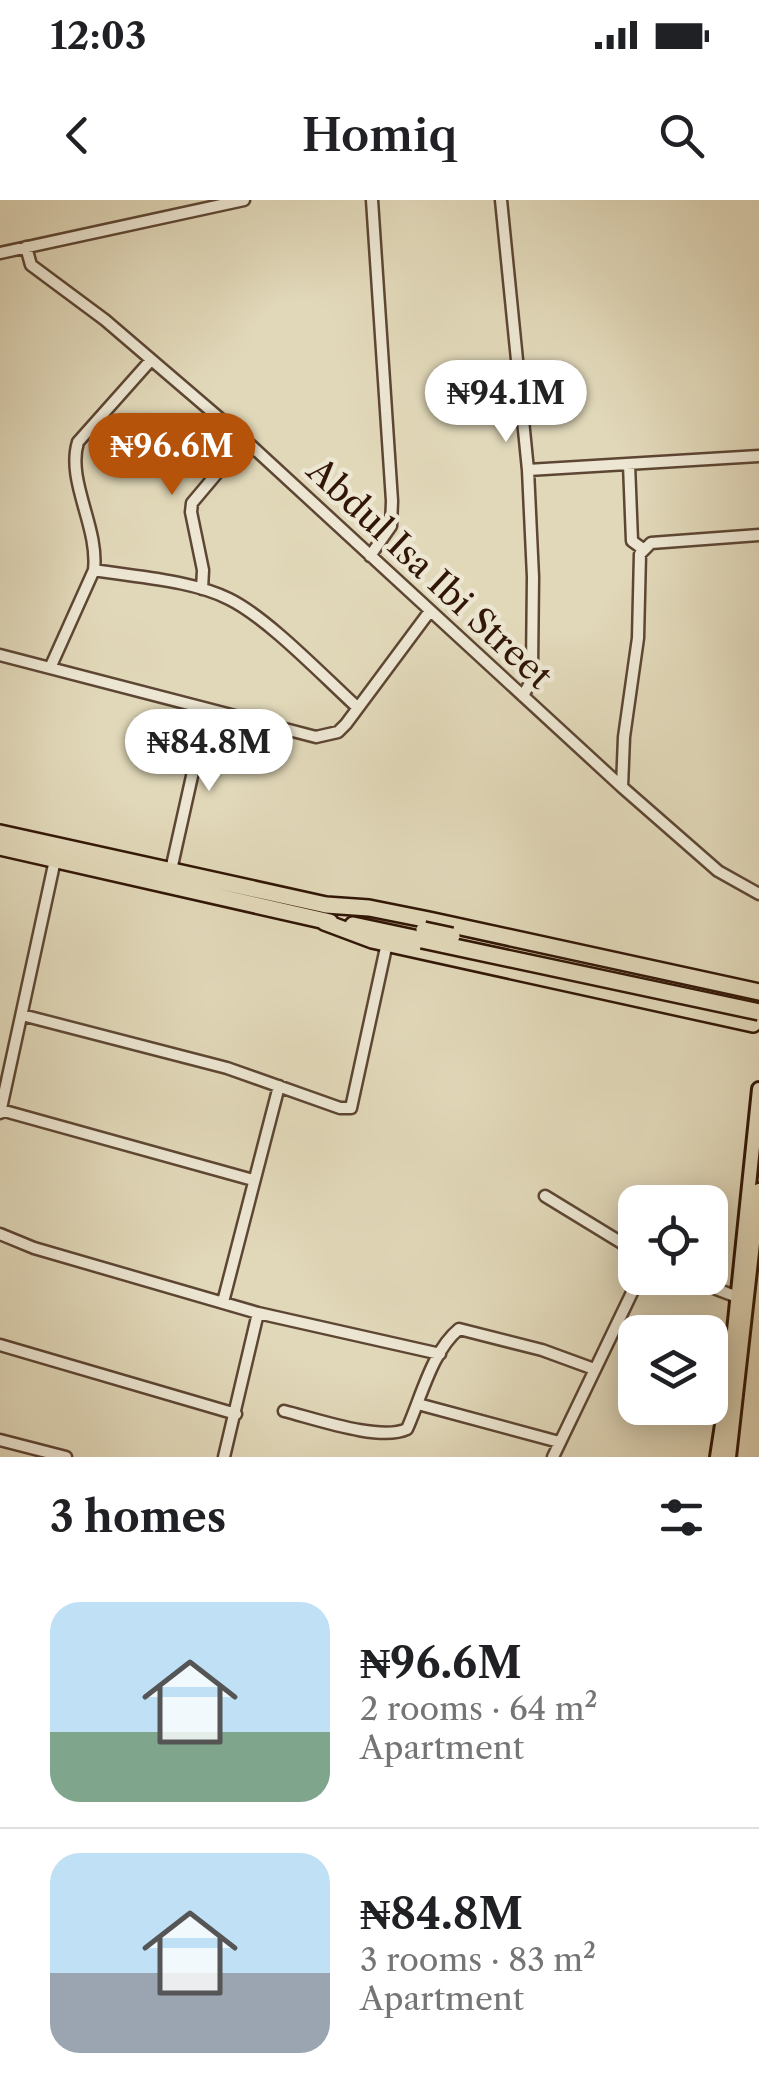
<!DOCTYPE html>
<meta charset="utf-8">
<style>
:root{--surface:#fff;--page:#f2f2f2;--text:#202124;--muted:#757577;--line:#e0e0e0;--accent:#b45309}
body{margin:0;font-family:"Libre Caslon Text",serif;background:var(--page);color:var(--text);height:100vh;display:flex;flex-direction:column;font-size:38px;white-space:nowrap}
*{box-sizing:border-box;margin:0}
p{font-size:32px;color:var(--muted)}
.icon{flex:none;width:55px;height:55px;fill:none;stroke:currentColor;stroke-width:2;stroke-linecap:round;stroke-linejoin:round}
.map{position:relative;height:1257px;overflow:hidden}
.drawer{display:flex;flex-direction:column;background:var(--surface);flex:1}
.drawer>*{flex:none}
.buttons{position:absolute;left:618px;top:985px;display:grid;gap:20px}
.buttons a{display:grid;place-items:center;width:110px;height:110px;border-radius:20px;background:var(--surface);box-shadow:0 5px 25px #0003;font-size:50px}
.price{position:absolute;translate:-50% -85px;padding:0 22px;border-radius:35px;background:#fff;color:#222;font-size:32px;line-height:65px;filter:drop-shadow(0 2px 5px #0008)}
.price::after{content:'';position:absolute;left:50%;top:60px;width:30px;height:22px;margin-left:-15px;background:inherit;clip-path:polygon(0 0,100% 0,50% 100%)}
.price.selected{background:var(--accent);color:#fff}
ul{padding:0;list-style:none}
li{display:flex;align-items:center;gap:30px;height:250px;padding:0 50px}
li+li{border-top:2px solid var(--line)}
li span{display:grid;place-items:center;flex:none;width:280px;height:200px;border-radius:30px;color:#555}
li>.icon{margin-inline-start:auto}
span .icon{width:120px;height:120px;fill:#fffc;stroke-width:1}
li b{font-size:42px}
h2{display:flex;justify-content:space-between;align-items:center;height:120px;padding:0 50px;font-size:42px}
.status{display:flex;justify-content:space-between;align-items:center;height:70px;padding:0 50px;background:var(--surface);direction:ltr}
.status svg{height:28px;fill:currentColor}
header{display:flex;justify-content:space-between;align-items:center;height:130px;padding:0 50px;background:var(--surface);font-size:45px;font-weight:600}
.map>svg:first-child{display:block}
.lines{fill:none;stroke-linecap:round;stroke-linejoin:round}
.minor-casing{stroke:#5d4633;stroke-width:15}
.major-casing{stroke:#311606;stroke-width:18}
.highway-casing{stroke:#311606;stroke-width:20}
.minor{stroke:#ece6d2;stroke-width:10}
.major{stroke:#e1d8b9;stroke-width:12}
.highway{stroke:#e1d8b9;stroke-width:15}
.highway-bridge-casing{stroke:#311606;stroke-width:20;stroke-linecap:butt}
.highway-bridge{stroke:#e1d8b9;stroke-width:15}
.labels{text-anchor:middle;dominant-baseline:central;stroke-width:9;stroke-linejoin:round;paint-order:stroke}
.street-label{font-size:35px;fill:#311606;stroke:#ece6d2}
</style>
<div class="status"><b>12:03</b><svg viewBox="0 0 49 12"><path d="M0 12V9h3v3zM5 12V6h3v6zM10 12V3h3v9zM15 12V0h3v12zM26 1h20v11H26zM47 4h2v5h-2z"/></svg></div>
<header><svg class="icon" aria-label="back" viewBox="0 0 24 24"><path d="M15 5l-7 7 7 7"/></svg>Homiq<svg class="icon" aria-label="search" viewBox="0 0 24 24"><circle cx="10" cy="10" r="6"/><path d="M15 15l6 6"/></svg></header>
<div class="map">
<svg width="759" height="1257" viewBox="0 0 759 1257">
<rect width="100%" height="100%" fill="#e1d8b9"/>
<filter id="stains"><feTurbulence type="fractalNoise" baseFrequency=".002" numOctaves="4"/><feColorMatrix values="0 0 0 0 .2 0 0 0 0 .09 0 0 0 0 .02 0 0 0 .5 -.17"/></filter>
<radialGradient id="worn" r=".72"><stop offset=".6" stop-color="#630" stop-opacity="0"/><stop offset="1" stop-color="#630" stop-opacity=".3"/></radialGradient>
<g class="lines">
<defs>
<path id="minor" d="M 501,0 L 528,270 L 533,377 L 532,467 L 531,481 L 523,496
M 26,47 L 31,65 L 105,120 L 245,240 L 622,587 L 718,671 L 759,694
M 0,53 L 244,0
M 629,264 L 632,341 L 643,349
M 528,270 L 759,256
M 370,356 L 391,326 L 392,301 L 372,0
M 94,370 C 135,377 192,380 229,399 C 268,418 324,477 358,508
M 202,389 L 203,370 L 191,312 L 192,303 L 245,240
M 0,455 L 316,537 L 338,532 L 346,524 L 430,411
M 50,468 L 94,370 C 99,327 66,281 78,242 L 151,160
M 622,587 L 624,537 L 638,438 L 640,354 L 651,343 L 759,335
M 171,670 L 207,509
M 22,815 L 227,868 L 340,908 L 351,908 L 387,743
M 1,910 L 253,980
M 0,913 L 55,660
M 545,996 L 635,1051
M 0,1034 L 34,1048 L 258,1113 L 440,1154
M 687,1078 L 740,1098
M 223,1102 L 279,886
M 0,1145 L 236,1214
M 418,1204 L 559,1242
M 284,1211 C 313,1218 380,1242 407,1229 C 421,1198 432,1151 459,1129 L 542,1150 L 594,1169
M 0,1240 L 66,1257
M 224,1257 L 258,1113
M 553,1257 L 639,1078"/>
<path id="major" d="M 717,1257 L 729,1179 L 759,889
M 729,1257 L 759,990"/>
<path id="highway" d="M 0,633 L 326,705 L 369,708 L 429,720 L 759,792
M 0,647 L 330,722
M 324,722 L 372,740 L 753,824
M 353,725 L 414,738"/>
</defs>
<use href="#minor" class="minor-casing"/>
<use href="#major" class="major-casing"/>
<use href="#highway" class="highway-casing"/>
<use href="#minor" class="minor"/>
<use href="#major" class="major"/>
<use href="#highway" class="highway"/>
<defs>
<path id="highway-bridge" d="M 424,730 L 452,736
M 422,740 L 759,812"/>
</defs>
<use href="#highway-bridge" class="highway-bridge-casing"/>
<use href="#highway-bridge" class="highway-bridge"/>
</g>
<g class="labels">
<g class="street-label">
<text transform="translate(430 373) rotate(43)">Abdul Isa Ibi Street</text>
</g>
</g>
<rect width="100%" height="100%" filter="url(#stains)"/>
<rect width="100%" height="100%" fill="url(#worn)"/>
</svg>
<div class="buttons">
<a><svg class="icon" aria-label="locate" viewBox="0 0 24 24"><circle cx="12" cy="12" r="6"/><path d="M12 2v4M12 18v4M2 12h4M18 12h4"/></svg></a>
<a><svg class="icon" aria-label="layers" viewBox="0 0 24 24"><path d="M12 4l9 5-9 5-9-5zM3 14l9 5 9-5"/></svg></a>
</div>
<b class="price" style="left:506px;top:245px">₦94.1M</b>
<b class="price selected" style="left:172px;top:298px">₦96.6M</b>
<b class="price" style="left:209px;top:594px">₦84.8M</b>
</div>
<section class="drawer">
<h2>3 homes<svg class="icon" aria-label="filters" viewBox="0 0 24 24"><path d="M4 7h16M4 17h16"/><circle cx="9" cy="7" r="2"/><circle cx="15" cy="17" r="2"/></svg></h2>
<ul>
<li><span style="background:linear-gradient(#bfe0f5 65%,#7fa58c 0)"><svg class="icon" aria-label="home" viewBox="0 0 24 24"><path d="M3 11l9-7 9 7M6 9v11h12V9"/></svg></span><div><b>₦96.6M</b><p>2 rooms · 64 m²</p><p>Apartment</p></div></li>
<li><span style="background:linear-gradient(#bfe0f5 60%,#9aa5b1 0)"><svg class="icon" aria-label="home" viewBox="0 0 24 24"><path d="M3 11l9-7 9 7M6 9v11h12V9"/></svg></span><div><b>₦84.8M</b><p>3 rooms · 83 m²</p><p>Apartment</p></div></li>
</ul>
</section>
